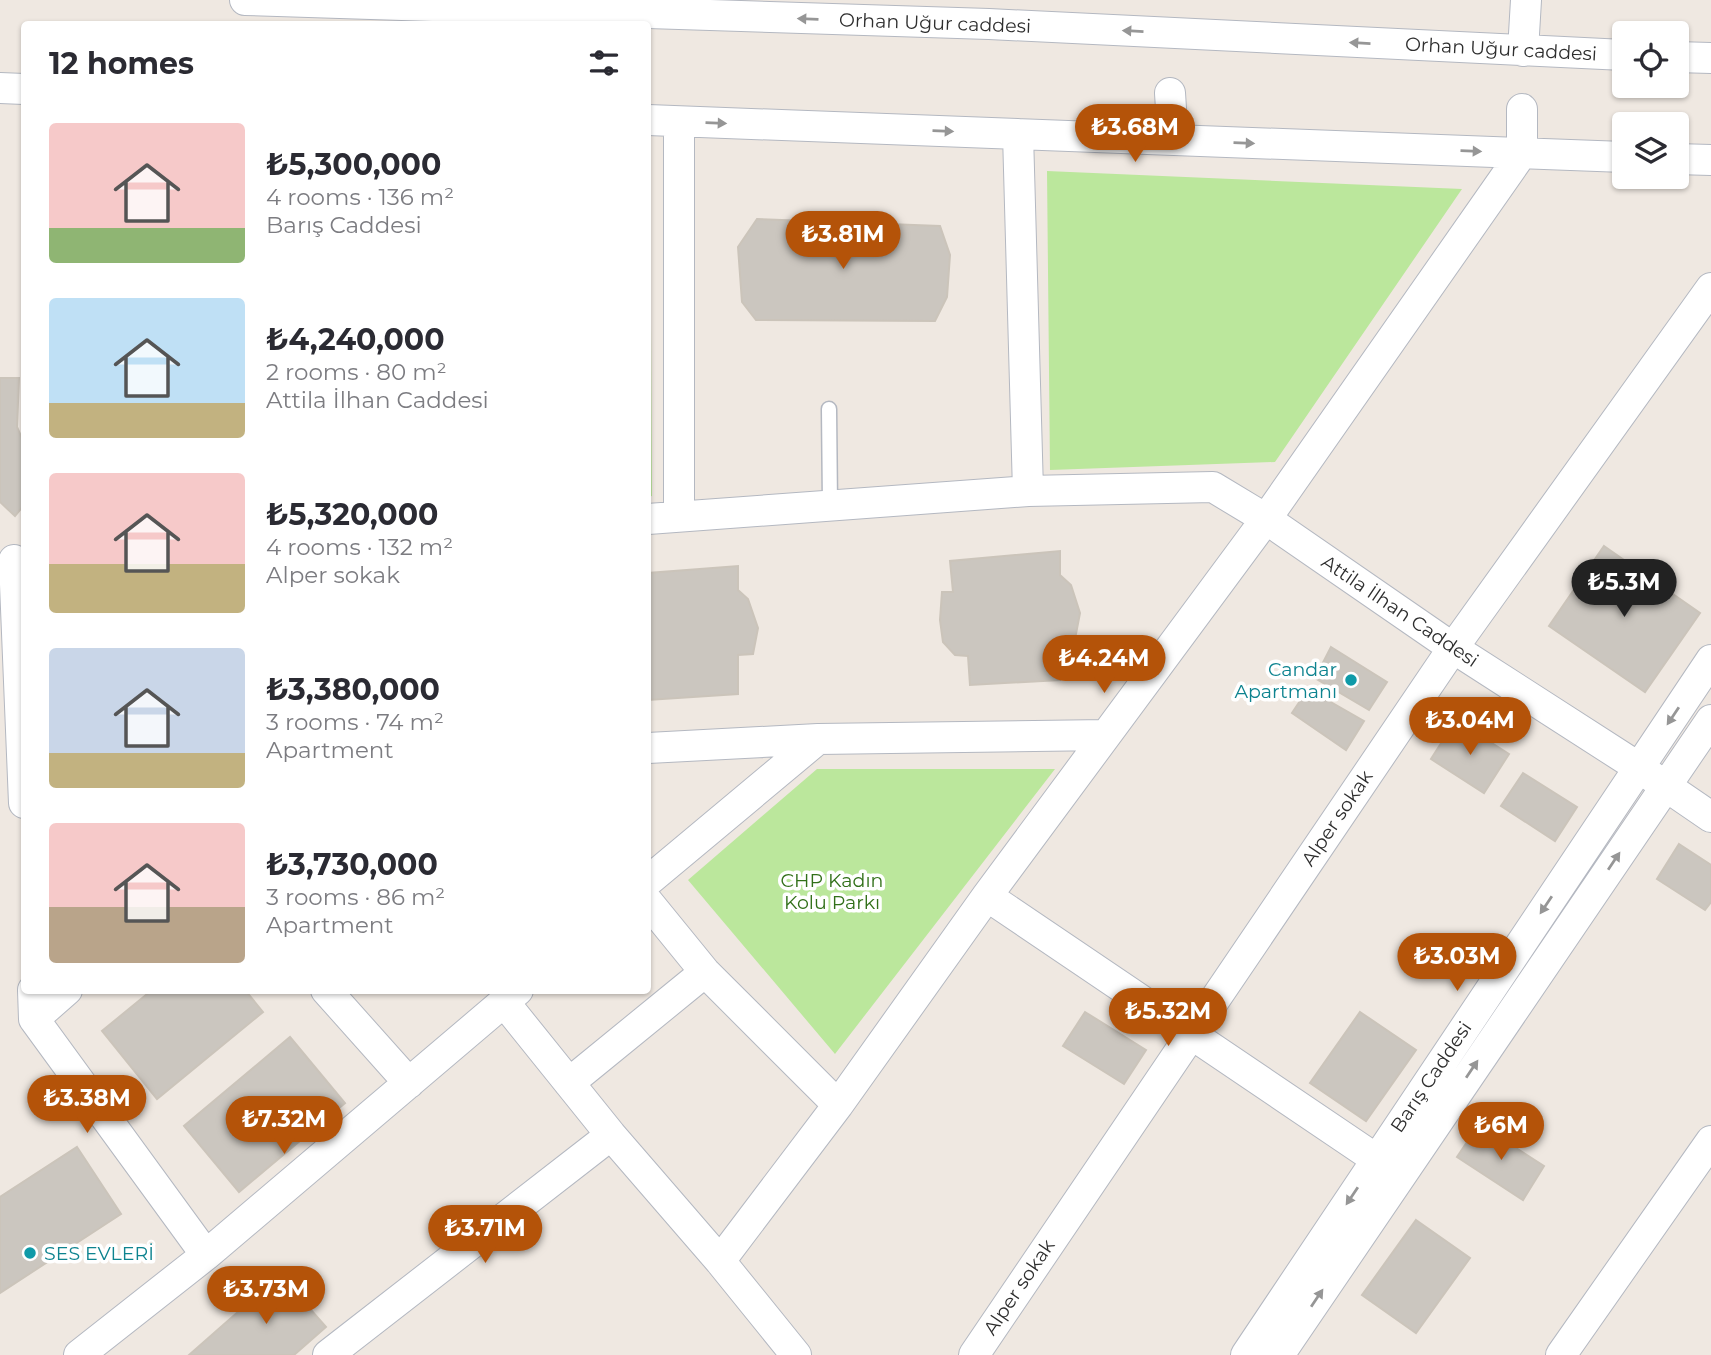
<!DOCTYPE html>
<meta charset="utf-8">
<style>
:root{--surface:#fff;--page:#f2f2f3;--text:#2b2b33;--muted:#7c7c81;--accent:#b45309}
body{margin:0;font-family:Montserrat,sans-serif;background:var(--page);color:var(--text);height:100vh;display:flex;flex-direction:column;font-size:26px;white-space:nowrap}
*{box-sizing:border-box;margin:0}
p{font-size:23px;color:var(--muted)}
.icon{flex:none;width:38px;height:38px;fill:none;stroke:currentColor;stroke-width:2;stroke-linecap:round;stroke-linejoin:round}
.map{position:relative;flex:1;overflow:hidden}
.drawer{position:absolute;left:21px;top:21px;width:630px;height:973px;display:flex;flex-direction:column;background:var(--surface);border-radius:7px;box-shadow:0 2px 5px #0004}
.drawer>*{flex:none}
.fabs{position:absolute;left:1612px;top:21px;display:grid;gap:14px}
.fabs a{display:grid;place-items:center;width:77px;height:77px;border-radius:7px;background:var(--surface);box-shadow:0 2px 5px #0004;font-size:35px}
.price{position:absolute;translate:-50% -60px;padding:0 16px;border-radius:24px;background:var(--accent);color:#fff;font-size:23px;line-height:46px;filter:drop-shadow(0 2px 4px #0008)}
.price::after{content:'';position:absolute;left:50%;top:42px;width:21px;height:16px;margin-left:-10px;background:inherit;clip-path:polygon(0 0,100% 0,50% 100%)}
.price.active{background:#222;color:#fff}
ul{padding:0;list-style:none}
li{display:flex;align-items:center;gap:21px;height:175px;padding:0 28px}
li span{display:grid;place-items:center;flex:none;width:196px;height:140px;border-radius:7px;color:#555}
li>.icon{margin-inline-start:auto}
span .icon{width:84px;height:84px;fill:#fffc;stroke-width:1}
li b{font-size:30px}
h2{display:flex;justify-content:space-between;align-items:center;height:84px;padding:0 28px;font-size:30px}
.map>svg:first-child{display:block}
.green{fill:#bbe79c}
.building{fill:#cbc6bf;stroke:#cbc4ba;stroke-width:2}
.lines{fill:none;stroke-linecap:round;stroke-linejoin:round}
.lane-casing{stroke:#b4b8c1;stroke-width:17}
.street-casing{stroke:#b4b8c1;stroke-width:32}
.lane{stroke:#fff;stroke-width:14}
.street{stroke:#fff;stroke-width:30}
.oneway{fill:#969696}
.culture-dot{fill:#0f9aa8;stroke:#fff;stroke-width:2.5}
.labels{text-anchor:middle;dominant-baseline:central;stroke-width:7;stroke-linejoin:round;paint-order:stroke}
.street-label{font-size:19px;fill:#2e2e2e;stroke:#fff}
.culture-label{font-size:19px;fill:#0d838f;stroke:#fff;text-anchor:end}
.park-label{font-size:19px;fill:#317019;stroke:#fff}
</style>
<div class="map">
<svg width="1711" height="1355" viewBox="0 0 1711 1355">
<rect width="100%" height="100%" fill="#efe8e1"/>
<path class="green" d="M 648,151 L 650,151 L 652,496 L 648,497 Z
M 1047,171 L 1462,189 L 1275,462 L 1050,470 Z
M 817,769 L 1055,769 L 835,1054 L 688,880 Z"/>
<path class="building" d="M 757,219 L 940,226 L 950,255 L 947,297 L 935,321 L 756,320 L 742,302 L 738,247 Z
M 0,378 L 19,378 L 17,427 L 24,443 L 24,505 L 15,516 L 0,502 Z
M 1604,546 L 1700,613 L 1645,692 L 1549,626 Z
M 1060,551 L 1060,575 L 1071,585 L 1080,613 L 1075,639 L 1060,641 L 1060,680 L 970,685 L 968,656 L 955,655 L 943,642 L 940,620 L 942,592 L 953,592 L 950,561 Z
M 738,566 L 738,590 L 748,599 L 758,628 L 753,654 L 738,655 L 738,694 L 648,700 L 648,573 Z
M 1331,647 L 1387,682 L 1369,710 L 1315,678 Z
M 1308,689 L 1364,721 L 1346,750 L 1292,713 Z
M 1456,720 L 1509,754 L 1484,793 L 1431,759 Z
M 1523,773 L 1577,807 L 1555,841 L 1501,806 Z
M 1679,844 L 1711,865 L 1711,902 L 1705,910 L 1657,879 Z
M 152,990 L 245,990 L 263,1012 L 157,1099 L 102,1031 Z
M 1085,1012 L 1146,1050 L 1124,1084 L 1063,1046 Z
M 1360,1012 L 1416,1050 L 1366,1121 L 1310,1083 Z
M 290,1037 L 345,1103 L 239,1192 L 184,1126 Z
M 1479,1124 L 1544,1166 L 1523,1200 L 1457,1157 Z
M 77,1147 L 121,1214 L 0,1293 L 0,1197 Z
M 1416,1220 L 1470,1258 L 1416,1333 L 1362,1295 Z
M 280,1275 L 326,1327 L 294,1355 L 189,1355 Z"/>
<g class="lines">
<defs>
<path id="lane" d="M 829,409 L 830,505"/>
<path id="street" d="M 245,0 L 989,24 L 1624,55
M 1523,51 L 1526,0
M 1676,57 L 1711,58
M 0,88 L 24,89
M 1170,93 L 1173,140
M 648,120 L 1624,157
M 679,122 L 679,516
M 1018,134 L 1028,491
M 1676,159 L 1711,160
M 648,519 L 1028,491 L 1213,487 L 1266,519 L 1453,648 L 1638,767 L 1711,817
M 14,560 L 24,803
M 648,748 L 818,739 L 1106,735
M 648,881 L 818,739
M 987,896 L 1376,1159
M 648,902 L 705,972 L 838,1105
M 33,990 L 34,1019 L 206,1255
M 326,990 L 409,1083
M 504,1002 L 611,1135 L 720,1261 L 796,1355
M 34,1019 L 67,990
M 569,1083 L 705,972
M 720,1261 L 838,1105 L 987,896 L 1266,519 L 1522,153 L 1522,109
M 79,1355 L 206,1255 L 518,990
M 328,1355 L 611,1135
M 974,1355 L 1453,648 L 1711,288
M 1246,1355 L 1711,660
M 1279,1355 L 1711,720
M 1561,1355 L 1711,1141"/>
</defs>
<use href="#lane" class="lane-casing"/>
<use href="#street" class="street-casing"/>
<use href="#lane" class="lane"/>
<use href="#street" class="street"/>
</g>
<defs><path id="oneway-solid" d="M-6-.8H1V-3.2L6.5 0L1 3.2V.8H-6Z" transform="scale(1.75)"/></defs>
<g class="oneway">
<use href="#oneway-solid" transform="translate(808 19) rotate(-178)"/>
<use href="#oneway-solid" transform="translate(1133 31) rotate(-177)"/>
<use href="#oneway-solid" transform="translate(1360 43) rotate(-177)"/>
<use href="#oneway-solid" transform="translate(716 123) rotate(2)"/>
<use href="#oneway-solid" transform="translate(943 131) rotate(2)"/>
<use href="#oneway-solid" transform="translate(1244 143) rotate(2)"/>
<use href="#oneway-solid" transform="translate(1471 151) rotate(2)"/>
<use href="#oneway-solid" transform="translate(1673 716) rotate(124)"/>
<use href="#oneway-solid" transform="translate(1614 861) rotate(-56)"/>
<use href="#oneway-solid" transform="translate(1546 905) rotate(124)"/>
<use href="#oneway-solid" transform="translate(1472 1069) rotate(-56)"/>
<use href="#oneway-solid" transform="translate(1352 1196) rotate(124)"/>
<use href="#oneway-solid" transform="translate(1317 1298) rotate(-56)"/>
</g>
<g class="culture-dot">
<circle cx="1351" cy="680" r="7"/>
<circle cx="30" cy="1253" r="7"/>
</g>
<g class="labels">
<g class="street-label">
<text transform="translate(935 23) rotate(2)">Orhan Uğur caddesi</text>
<text transform="translate(1501 49) rotate(3)">Orhan Uğur caddesi</text>
<text transform="translate(1400 611) rotate(34)">Attila İlhan Caddesi</text>
<text transform="translate(1337 818) rotate(-56)">Alper sokak</text>
<text transform="translate(1431 1077) rotate(-56)">Barış Caddesi</text>
<text transform="translate(1019 1287) rotate(-56)">Alper sokak</text>
</g>
<g class="culture-label">
<text x="1337" y="669">Candar<tspan x="1337" dy="22">Apartmanı</tspan></text>
<text x="44" y="1253" text-anchor="start">SES EVLERİ</text>
</g>
<g class="park-label">
<text x="832" y="880">CHP Kadın<tspan x="832" dy="22">Kolu Parkı</tspan></text>
</g>
</g>
</svg>
<div class="fabs">
<a><svg class="icon" aria-label="locate" viewBox="0 0 24 24"><circle cx="12" cy="12" r="6"/><path d="M12 2v4M12 18v4M2 12h4M18 12h4"/></svg></a>
<a><svg class="icon" aria-label="layers" viewBox="0 0 24 24"><path d="M12 4l9 5-9 5-9-5zM3 14l9 5 9-5"/></svg></a>
</div>
<b class="price" style="left:1135px;top:164px">₺3.68M</b>
<b class="price" style="left:843px;top:271px">₺3.81M</b>
<b class="price active" style="left:1624px;top:619px">₺5.3M</b>
<b class="price" style="left:1104px;top:695px">₺4.24M</b>
<b class="price" style="left:1470px;top:757px">₺3.04M</b>
<b class="price" style="left:1457px;top:993px">₺3.03M</b>
<b class="price" style="left:1168px;top:1048px">₺5.32M</b>
<b class="price" style="left:87px;top:1135px">₺3.38M</b>
<b class="price" style="left:284px;top:1156px">₺7.32M</b>
<b class="price" style="left:1501px;top:1162px">₺6M</b>
<b class="price" style="left:485px;top:1265px">₺3.71M</b>
<b class="price" style="left:266px;top:1326px">₺3.73M</b>
<section class="drawer">
<h2>12 homes<svg class="icon" aria-label="filters" viewBox="0 0 24 24"><path d="M4 7h16M4 17h16"/><circle cx="9" cy="7" r="2"/><circle cx="15" cy="17" r="2"/></svg></h2>
<ul>
<li><span style="background:linear-gradient(#f6c9c9 75%,#8fb573 0)"><svg class="icon" aria-label="home" viewBox="0 0 24 24"><path d="M3 11l9-7 9 7M6 9v11h12V9"/></svg></span><div><b>₺5,300,000</b><p>4 rooms · 136 m²</p><p>Barış Caddesi</p></div></li>
<li><span style="background:linear-gradient(#bfe0f5 75%,#c2b280 0)"><svg class="icon" aria-label="home" viewBox="0 0 24 24"><path d="M3 11l9-7 9 7M6 9v11h12V9"/></svg></span><div><b>₺4,240,000</b><p>2 rooms · 80 m²</p><p>Attila İlhan Caddesi</p></div></li>
<li><span style="background:linear-gradient(#f6c9c9 65%,#c2b280 0)"><svg class="icon" aria-label="home" viewBox="0 0 24 24"><path d="M3 11l9-7 9 7M6 9v11h12V9"/></svg></span><div><b>₺5,320,000</b><p>4 rooms · 132 m²</p><p>Alper sokak</p></div></li>
<li><span style="background:linear-gradient(#c9d6e8 75%,#c2b280 0)"><svg class="icon" aria-label="home" viewBox="0 0 24 24"><path d="M3 11l9-7 9 7M6 9v11h12V9"/></svg></span><div><b>₺3,380,000</b><p>3 rooms · 74 m²</p><p>Apartment</p></div></li>
<li><span style="background:linear-gradient(#f6c9c9 60%,#b9a48a 0)"><svg class="icon" aria-label="home" viewBox="0 0 24 24"><path d="M3 11l9-7 9 7M6 9v11h12V9"/></svg></span><div><b>₺3,730,000</b><p>3 rooms · 86 m²</p><p>Apartment</p></div></li>
</ul>
</section>
</div>
